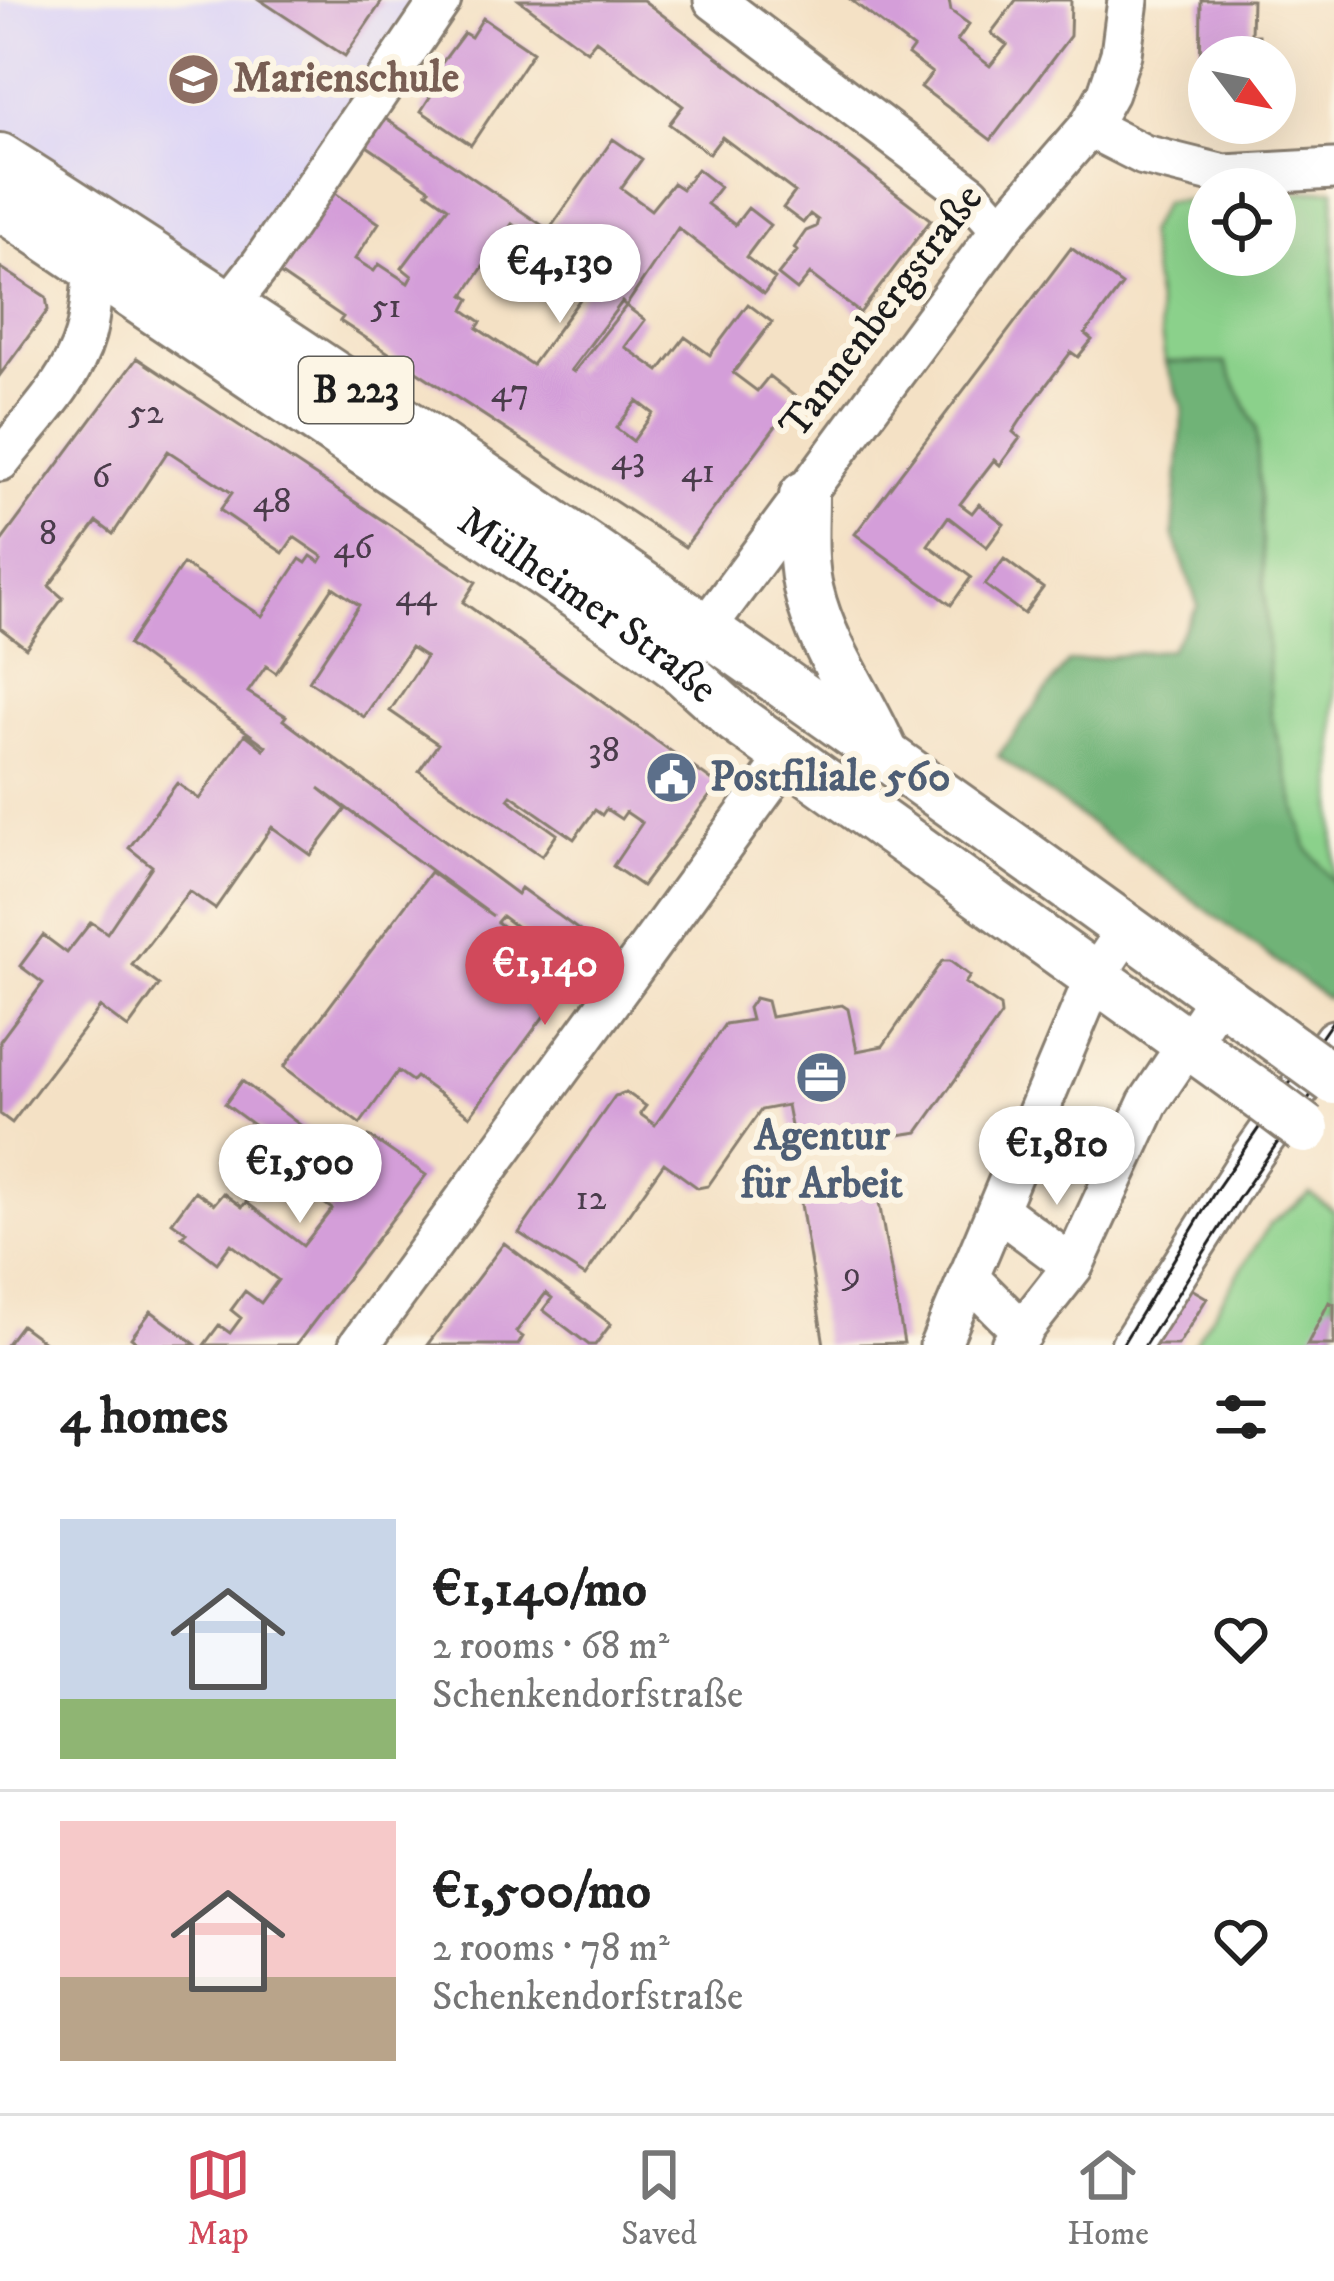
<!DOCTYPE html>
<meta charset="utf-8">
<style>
:root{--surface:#fff;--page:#f2f2f2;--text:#222;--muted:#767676;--line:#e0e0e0;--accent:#d1495b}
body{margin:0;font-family:"IM FELL DW Pica",serif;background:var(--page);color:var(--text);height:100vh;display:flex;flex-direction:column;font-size:45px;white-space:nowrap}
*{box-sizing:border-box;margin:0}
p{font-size:39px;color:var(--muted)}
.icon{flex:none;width:66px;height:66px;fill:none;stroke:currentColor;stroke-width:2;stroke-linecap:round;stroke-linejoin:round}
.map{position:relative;height:1345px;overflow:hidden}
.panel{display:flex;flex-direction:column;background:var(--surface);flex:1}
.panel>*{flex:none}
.needle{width:78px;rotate:122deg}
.fabs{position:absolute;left:1188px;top:36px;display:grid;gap:24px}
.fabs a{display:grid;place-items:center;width:108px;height:108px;border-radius:50%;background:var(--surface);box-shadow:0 12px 48px #0002;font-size:60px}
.price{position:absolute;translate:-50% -102px;padding:0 27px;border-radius:42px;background:#fff;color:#222;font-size:39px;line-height:78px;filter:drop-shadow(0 3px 6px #0008)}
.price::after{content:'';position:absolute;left:50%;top:72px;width:36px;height:27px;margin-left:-18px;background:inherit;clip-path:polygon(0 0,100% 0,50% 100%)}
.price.current{background:var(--accent);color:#fff}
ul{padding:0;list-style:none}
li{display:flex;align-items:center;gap:36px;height:300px;padding:0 60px}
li+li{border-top:3px solid var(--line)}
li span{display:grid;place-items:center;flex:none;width:336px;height:240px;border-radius:0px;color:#555}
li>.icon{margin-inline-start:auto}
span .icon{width:144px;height:144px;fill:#fffc;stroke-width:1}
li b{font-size:51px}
h2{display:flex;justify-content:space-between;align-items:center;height:144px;padding:0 60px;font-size:51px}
.menu{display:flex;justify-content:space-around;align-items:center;height:168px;border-top:3px solid var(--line);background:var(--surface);font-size:33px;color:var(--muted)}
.menu a{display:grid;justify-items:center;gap:6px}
.menu .current{color:var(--accent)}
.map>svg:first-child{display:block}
.built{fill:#ddd5f6}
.green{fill:#8bd18b;stroke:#547654;stroke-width:3}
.forest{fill:#70b377;stroke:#46684a;stroke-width:3}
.building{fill:#d49ed9;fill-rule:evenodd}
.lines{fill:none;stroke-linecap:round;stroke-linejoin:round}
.minor-casing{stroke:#887e70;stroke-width:45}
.major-casing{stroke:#887e70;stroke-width:54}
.minor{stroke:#fff;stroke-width:39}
.major{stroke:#fff;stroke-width:48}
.tram{stroke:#1c1c1c;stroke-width:3}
.major-bridge-casing{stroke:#887e70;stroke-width:54;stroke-linecap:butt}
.major-bridge{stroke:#fff;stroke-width:48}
.labels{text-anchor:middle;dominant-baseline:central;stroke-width:12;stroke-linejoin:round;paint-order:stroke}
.number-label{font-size:36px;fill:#4a3c4b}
.shield{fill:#fcf5e5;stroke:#5f5d58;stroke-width:3}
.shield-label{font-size:39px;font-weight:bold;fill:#1c1c1c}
.education-label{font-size:42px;font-weight:bold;fill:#785e54;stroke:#fcf5e5;text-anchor:start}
.street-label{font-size:42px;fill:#1c1c1c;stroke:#fcf5e5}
.service-label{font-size:42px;font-weight:bold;fill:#4e5e75;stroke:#fcf5e5;text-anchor:start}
</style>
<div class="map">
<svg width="1334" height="1345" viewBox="0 0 1334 1345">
<rect width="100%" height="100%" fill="#fcf5e5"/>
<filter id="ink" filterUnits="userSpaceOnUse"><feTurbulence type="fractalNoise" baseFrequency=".00833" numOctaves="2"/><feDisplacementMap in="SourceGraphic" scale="24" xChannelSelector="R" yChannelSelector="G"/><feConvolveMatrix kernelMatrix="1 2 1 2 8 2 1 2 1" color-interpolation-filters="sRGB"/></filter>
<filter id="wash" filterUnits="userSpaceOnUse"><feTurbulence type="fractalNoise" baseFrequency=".004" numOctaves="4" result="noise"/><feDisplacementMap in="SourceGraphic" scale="48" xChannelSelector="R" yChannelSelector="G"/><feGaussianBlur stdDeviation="2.7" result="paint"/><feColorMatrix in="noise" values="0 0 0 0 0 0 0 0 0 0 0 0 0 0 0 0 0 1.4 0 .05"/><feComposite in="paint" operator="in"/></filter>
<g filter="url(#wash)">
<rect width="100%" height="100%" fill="#f4e1c5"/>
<path class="built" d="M 0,0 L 441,0 L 229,305 L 0,158 Z"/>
<path class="green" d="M 1334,189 L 1334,883 L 1307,848 L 1271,715 L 1256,427 L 1225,363 L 1165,362 L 1147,233 L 1164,202 L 1209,199 L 1209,255 L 1275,255 L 1275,194 Z
M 1310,1194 L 1334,1211 L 1334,1345 L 1193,1345 L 1270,1224 Z"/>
<path class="forest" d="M 1165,362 L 1225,363 L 1256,427 L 1271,715 L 1307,848 L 1334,883 L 1334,989 L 1327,999 L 998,756 L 1068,662 L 1170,649 L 1198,606 L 1173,534 L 1183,407 Z"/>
<g id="blocks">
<path class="building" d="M 260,0 L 383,0 L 345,56 Z
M 519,0 L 643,0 L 931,220 L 860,313 L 810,274 L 797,290 L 778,275 L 797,251 L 794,248 L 806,231 L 816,227 L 818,220 L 810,214 L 803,223 L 783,208 L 795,192 L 722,137 L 709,154 L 669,124 L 683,106 L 596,40 L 587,51 Z
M 851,0 L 949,0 L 951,11 L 969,24 L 957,41 L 990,66 L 1007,45 L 991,33 L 1016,0 L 1071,0 L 1070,36 L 991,140 L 921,87 L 932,73 L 908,55 L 913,48 Z
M 1201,0 L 1252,0 L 1251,35 L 1259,35 L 1260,54 L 1209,57 L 1209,89 L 1200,88 Z
M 483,18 L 533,52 L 471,145 L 421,111 L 433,92 L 428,88 L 441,64 L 464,33 L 471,37 Z
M 380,115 L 549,230 L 613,139 L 642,159 L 621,188 L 651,210 L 673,183 L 682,189 L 697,169 L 720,187 L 707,204 L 735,225 L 748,208 L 770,225 L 746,257 L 775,279 L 764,294 L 678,228 L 626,306 L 622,302 L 571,370 L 574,372 L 626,306 L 645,320 L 625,347 L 659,371 L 685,337 L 710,355 L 748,304 L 772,322 L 733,373 L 757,391 L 769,376 L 797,398 L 685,547 L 340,321 L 343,317 L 274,270 L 329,189 L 379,223 L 355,259 L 374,271 L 379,264 L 408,283 L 412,276 L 402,268 L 448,207 L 427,192 L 430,189 L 361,142 ZM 512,224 L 565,264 L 559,271 L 586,291 L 532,365 L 477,328 L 481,322 L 464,310 L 470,299 L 464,295 ZM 637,401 L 653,413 L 633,441 L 616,428 Z
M 1071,248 L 1122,285 L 1085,334 L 1092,340 L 1078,357 L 1071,352 L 1028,409 L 1013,432 L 1020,438 L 1000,465 L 994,460 L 960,504 L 972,513 L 979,504 L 1004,524 L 987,547 L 948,517 L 928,545 L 971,577 L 951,605 L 855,534 Z
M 0,267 L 46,297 L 48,310 L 0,375 Z
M 137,358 L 476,582 L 463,602 L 718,785 L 642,886 L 613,866 L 642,823 L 626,812 L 621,819 L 606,809 L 602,815 L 595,810 L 574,839 L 511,795 L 508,799 L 557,834 L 542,856 L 419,771 L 438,744 L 390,711 L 426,657 L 411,647 L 364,717 L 309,681 L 359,605 L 333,587 L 276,673 L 266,666 L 248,692 L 286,716 L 283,720 L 517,894 L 521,888 L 598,944 L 577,972 L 502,916 L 497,922 L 572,978 L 470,1116 L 416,1077 L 412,1081 L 398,1071 L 360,1124 L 284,1067 L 430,872 L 493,916 L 319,788 L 346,809 L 311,855 L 272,827 L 215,909 L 189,891 L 132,965 L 159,985 L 128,1028 L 100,1007 L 12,1123 L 0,1114 L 0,1041 L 43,983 L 20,966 L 43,935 L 67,953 L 91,922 L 107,933 L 152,866 L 129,848 L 177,783 L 199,799 L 245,734 L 264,749 L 266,746 L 128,645 L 183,564 L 262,616 L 300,559 L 306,563 L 311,556 L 320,562 L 323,557 L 294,537 L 283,553 L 220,510 L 232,493 L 168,451 L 113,534 L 97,522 L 49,586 L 63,598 L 26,648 L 0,628 L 0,543 Z
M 1004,559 L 1043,588 L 1024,614 L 985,585 Z
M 942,961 L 950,961 L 970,976 L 965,983 L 1000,1006 L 1001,1015 L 918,1132 L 800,1150 L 795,1147 L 787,1105 L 761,1110 L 708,1186 L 698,1188 L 664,1163 L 585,1276 L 519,1233 L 615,1096 L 626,1092 L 646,1106 L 640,1114 L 655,1125 L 725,1024 L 751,1020 L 748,1008 L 755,998 L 767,1001 L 771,1017 L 842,1005 L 848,1009 L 857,1051 L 883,1046 Z
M 242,1081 L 349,1162 L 369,1136 L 426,1175 L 296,1345 L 204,1345 L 219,1325 L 230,1333 L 241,1318 L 231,1310 L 245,1291 L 261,1303 L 278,1280 L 231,1244 L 217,1263 L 182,1236 L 186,1232 L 172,1222 L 195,1191 L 214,1204 L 223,1193 L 242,1207 L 246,1202 L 303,1246 L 332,1209 L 295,1181 L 308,1165 L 225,1104 Z
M 869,1184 L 877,1191 L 904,1343 L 824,1345 L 801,1204 L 805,1195 Z
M 504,1243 L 611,1324 L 595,1345 L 589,1345 L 543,1310 L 552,1298 L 546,1293 L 516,1332 L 523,1337 L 518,1345 L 427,1345 Z
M 1188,1287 L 1207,1298 L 1178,1345 L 1154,1345 Z
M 1329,1302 L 1334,1304 L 1334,1345 L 1307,1345 Z
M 151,1311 L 191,1341 L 196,1345 L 140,1345 L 131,1338 Z
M 21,1325 L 48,1345 L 6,1345 Z"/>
</g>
</g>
<g filter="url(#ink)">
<use href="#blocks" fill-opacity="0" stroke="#887e70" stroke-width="3"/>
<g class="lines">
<defs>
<path id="minor" d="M 714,0 L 970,194 L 1001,229
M 1089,127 L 1144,155 L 1224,175 L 1334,169
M 229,305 L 262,263 L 441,0
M 0,461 C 29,423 72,382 85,335 C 91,314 91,291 94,269
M 688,652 L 1001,229 L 1089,127 L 1108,93 L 1121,54 L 1128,0
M 998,1210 L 1073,1266
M 968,1277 L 1023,1332
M 359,1345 L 789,755
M 940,1345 L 1095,977 L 1127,929
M 1011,1345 L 1073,1266 L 1148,1103 L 1220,996
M 1131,1345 L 1249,1160 L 1334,1040"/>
<g id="major">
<path d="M 0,158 C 442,439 870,740 1293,1050"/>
<path id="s1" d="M 0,205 L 614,620 L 676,665 L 736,719 L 1261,1096"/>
<path d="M 804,496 C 804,528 801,561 809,592 C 822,647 859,697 882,749"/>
</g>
</defs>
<use href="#minor" class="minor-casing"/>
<use href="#major" class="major-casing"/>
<use href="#minor" class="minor"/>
<use href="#major" class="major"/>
<path class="tram" d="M 1122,1345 L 1216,1190 L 1334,1019
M 1145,1345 L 1238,1199 L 1334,1062"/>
<defs>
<path id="major-bridge" d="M 1293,1050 L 1334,1080
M 1261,1096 L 1305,1129"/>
</defs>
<use href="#major-bridge" class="major-bridge-casing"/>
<use href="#major-bridge" class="major-bridge"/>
</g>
</g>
<defs>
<symbol id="school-disc" viewBox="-11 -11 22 22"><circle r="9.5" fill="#8d6e63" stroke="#fcf5e5"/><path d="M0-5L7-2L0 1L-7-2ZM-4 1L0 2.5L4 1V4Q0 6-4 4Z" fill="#fff"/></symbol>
<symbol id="civic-disc" viewBox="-11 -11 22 22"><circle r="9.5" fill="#5c6f8a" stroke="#fcf5e5"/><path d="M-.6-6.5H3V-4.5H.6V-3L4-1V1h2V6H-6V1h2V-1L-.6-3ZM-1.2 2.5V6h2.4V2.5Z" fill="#fff"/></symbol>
<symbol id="office-disc" viewBox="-11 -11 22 22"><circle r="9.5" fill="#5c6f8a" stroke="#fcf5e5"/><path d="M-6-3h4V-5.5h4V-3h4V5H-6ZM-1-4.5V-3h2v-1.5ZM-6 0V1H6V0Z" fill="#fff"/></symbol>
</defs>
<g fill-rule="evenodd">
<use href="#school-disc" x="164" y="50" width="59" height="59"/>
<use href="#civic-disc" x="642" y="748" width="59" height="59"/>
<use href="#office-disc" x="792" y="1048" width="59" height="59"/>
</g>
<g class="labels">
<g class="number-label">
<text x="386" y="306">51</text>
<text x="510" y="391">47</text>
<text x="146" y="412">52</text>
<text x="628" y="459">43</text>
<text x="698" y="471">41</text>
<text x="101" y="476">6</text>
<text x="272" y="501">48</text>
<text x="48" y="533">8</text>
<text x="353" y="547">46</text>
<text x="416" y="595">44</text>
<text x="604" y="750">38</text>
<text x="591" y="1198">12</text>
<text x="852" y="1274">9</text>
</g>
<rect class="shield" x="299" y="357" width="114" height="66" rx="9"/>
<g class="shield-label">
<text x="356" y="390">B 223</text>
</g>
<g class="education-label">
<text x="233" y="79">Marienschule</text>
</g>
<g class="street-label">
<text transform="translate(882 312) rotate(-53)">Tannenbergstraße</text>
<text stroke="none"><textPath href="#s1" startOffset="711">Mülheimer Straße</textPath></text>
</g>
<g class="service-label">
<text x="710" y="778">Postfiliale 560</text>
<text x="822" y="1137" text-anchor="middle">Agentur<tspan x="822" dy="48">für Arbeit</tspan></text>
</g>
</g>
</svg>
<div class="fabs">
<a><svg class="needle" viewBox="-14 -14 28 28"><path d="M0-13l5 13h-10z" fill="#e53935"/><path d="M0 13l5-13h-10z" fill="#767676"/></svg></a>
<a><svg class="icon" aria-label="locate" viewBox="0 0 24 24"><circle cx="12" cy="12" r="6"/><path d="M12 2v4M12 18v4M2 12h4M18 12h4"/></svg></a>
</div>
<b class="price" style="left:560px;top:326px">€4,130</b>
<b class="price current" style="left:545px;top:1028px">€1,140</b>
<b class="price" style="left:1057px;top:1208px">€1,810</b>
<b class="price" style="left:300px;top:1226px">€1,500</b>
</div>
<section class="panel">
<h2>4 homes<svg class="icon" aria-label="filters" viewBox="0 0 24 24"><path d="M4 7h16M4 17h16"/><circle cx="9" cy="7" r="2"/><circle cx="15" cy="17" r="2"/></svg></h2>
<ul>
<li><span style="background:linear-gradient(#c9d6e8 75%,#8fb573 0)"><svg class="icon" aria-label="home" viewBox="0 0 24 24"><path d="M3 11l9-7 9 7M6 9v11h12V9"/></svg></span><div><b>€1,140/mo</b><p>2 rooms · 68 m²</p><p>Schenkendorfstraße</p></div><svg class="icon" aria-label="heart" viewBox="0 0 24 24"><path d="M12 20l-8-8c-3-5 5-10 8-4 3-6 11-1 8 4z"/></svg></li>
<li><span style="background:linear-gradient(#f6c9c9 65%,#b9a48a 0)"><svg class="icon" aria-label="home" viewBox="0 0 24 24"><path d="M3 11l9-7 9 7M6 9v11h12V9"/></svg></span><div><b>€1,500/mo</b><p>2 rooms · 78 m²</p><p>Schenkendorfstraße</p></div><svg class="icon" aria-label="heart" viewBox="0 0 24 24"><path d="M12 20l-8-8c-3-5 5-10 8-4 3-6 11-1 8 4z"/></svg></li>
</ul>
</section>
<nav class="menu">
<a class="current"><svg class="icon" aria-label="map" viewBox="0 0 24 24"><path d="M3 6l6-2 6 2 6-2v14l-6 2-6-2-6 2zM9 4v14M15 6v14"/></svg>Map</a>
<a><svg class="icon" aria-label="saved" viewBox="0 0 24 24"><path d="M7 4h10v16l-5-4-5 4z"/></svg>Saved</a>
<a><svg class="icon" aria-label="home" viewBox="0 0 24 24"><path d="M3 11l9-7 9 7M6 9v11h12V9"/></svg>Home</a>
</nav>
